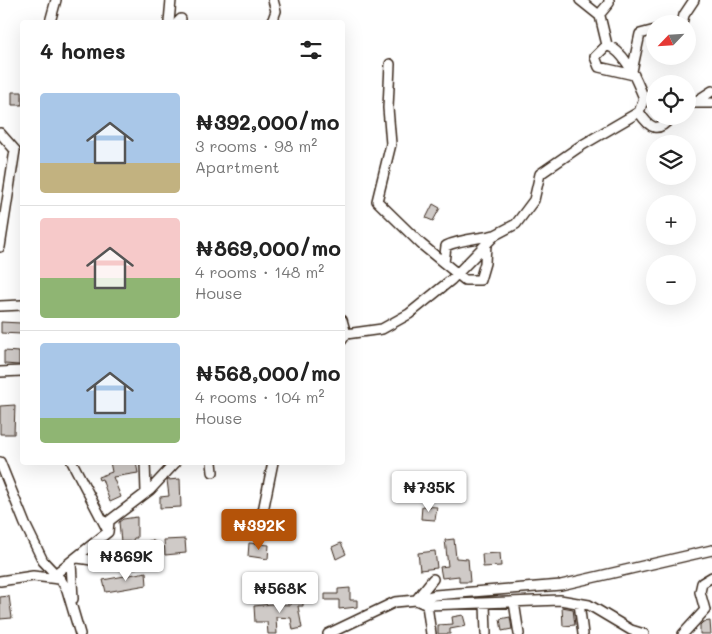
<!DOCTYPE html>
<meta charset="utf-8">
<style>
:root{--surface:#fff;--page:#f6f6f6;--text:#222;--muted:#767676;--line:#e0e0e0;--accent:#b45309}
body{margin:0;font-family:Mali,sans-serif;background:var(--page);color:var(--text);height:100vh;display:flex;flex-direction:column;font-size:19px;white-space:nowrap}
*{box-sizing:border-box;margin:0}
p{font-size:16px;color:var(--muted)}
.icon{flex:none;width:28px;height:28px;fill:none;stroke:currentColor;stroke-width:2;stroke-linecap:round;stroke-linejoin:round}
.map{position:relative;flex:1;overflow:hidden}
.sheet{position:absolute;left:20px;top:20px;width:325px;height:445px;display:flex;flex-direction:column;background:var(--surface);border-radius:5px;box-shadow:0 5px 20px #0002}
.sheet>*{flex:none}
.needle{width:32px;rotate:245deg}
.fabs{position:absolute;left:646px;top:15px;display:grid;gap:10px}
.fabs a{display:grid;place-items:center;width:50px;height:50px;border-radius:50%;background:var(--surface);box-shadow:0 5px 20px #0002;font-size:25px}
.price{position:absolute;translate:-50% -42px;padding:0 11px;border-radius:5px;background:#fff;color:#222;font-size:16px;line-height:32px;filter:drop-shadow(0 1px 2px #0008)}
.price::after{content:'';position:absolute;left:50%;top:30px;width:15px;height:11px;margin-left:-8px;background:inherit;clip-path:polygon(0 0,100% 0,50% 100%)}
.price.current{background:var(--accent);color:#fff}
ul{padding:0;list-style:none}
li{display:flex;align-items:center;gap:15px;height:125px;padding:0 20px}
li+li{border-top:1px solid var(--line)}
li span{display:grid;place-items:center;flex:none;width:140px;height:100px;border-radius:5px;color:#555}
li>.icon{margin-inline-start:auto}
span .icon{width:60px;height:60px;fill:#fffc;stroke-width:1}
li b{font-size:21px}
h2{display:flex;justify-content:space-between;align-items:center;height:60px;padding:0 20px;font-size:21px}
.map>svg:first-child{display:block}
.building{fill:#cfcac7;stroke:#3b2a1e}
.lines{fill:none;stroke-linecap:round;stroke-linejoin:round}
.minor-casing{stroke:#3b2a1e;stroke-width:12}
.minor{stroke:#fff;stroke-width:9}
</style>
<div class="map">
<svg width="712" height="634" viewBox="0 0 712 634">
<rect width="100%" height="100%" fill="#fff"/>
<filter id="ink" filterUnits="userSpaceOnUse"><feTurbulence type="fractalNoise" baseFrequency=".02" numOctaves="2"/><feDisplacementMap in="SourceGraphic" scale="10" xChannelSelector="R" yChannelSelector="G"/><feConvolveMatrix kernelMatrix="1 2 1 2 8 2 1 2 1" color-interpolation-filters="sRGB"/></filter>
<g filter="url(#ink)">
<path class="building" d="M 12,92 L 22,92 L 22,105 L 12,105 Z
M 433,204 L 440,208 L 433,221 L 426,218 Z
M 1,322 L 21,323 L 21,334 L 1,333 Z
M 4,351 L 19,352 L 19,365 L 4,364 Z
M 15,405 L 14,434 L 0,434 L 0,406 Z
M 110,462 L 136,462 L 138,473 L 113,477 L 121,497 L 110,502 L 102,479 L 99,480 L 98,477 L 112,472 Z
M 180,479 L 181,507 L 160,508 L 160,497 L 169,496 L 167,480 Z
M 422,506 L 437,507 L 435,520 L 421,519 Z
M 137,517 L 137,538 L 134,538 L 132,542 L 121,542 L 119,522 L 123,519 Z
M 185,539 L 186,553 L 165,555 L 164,540 Z
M 454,539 L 456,558 L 468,559 L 470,582 L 459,582 L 459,576 L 442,578 L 440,567 L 448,566 L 445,540 Z
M 249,543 L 269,545 L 268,559 L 248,556 Z
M 341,543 L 346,554 L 336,559 L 332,547 Z
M 435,551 L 437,568 L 420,570 L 418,553 Z
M 500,553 L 501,566 L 483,567 L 482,554 Z
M 146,572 L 147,585 L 106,592 L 103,580 Z
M 350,588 L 350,600 L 357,600 L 357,607 L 339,609 L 339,600 L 325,600 L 325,594 L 338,594 L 338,589 Z
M 9,596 L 12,618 L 0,619 L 0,597 Z
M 291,596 L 303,596 L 303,606 L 298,606 L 302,628 L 293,630 L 291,618 L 276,617 L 277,634 L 268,634 L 267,622 L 255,622 L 254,606 L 272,604 L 291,605 Z
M 562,607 L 573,609 L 575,625 L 563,626 Z
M 463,615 L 466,626 L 450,629 L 450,634 L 438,634 L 438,625 L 453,624 L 452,617 Z
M 510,617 L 512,629 L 502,631 L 500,619 Z
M 710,621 L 711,634 L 700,634 L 700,625 L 703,622 Z"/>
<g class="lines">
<defs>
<path id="minor" d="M 580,0 L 600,16 L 607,45 C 627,53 636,80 644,98 L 639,112
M 599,15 L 609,3 L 609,0
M 50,22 L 56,0
M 169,22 L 171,0
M 178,22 L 181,19
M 272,22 L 276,11 L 273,0
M 682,24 L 684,15 L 694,0
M 607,45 L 595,57 L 599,67 L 634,75
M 390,64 L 388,108 L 391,144 L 377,201 L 421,244 L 444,263
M 632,71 L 640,34 L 655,30
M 695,102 L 712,91
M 688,103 L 712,103
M 0,133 L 15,150 L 0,247
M 486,243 L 485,263 L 480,280 L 465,280 L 444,263 L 446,246 C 461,239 478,239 494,235
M 0,306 L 22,305
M 342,320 L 346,334
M 342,340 L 346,334 L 382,329 L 409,314 L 451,280 L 495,235 L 516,224 L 534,200 L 540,174 L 579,147 L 639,112 C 650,129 658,134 672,116
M 0,372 L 22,371
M 0,462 L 25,524 L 43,561 L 61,580 L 67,590 L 80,634
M 72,462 L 108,531
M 145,462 L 146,492
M 212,462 L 213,472
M 261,521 L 273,462
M 76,558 C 94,559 128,571 142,559 C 146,556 148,549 151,546
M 71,562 L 73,599
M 54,575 L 108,532 L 109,521 L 150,490 L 176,462
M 433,579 L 416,600 L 427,605 L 560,600 L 589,605 L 631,630 L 644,634
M 0,581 L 33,576 L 59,579
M 514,602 L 519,634
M 485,603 L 486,634
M 579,603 L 583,634
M 427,605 L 431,634
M 328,634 L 395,602 L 416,600 L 435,595 L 561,585 L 712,550
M 683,634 L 705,610 L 700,592 L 702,583 L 712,577"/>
</defs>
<use href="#minor" class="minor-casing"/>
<use href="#minor" class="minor"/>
</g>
</g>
</svg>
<div class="fabs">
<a><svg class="needle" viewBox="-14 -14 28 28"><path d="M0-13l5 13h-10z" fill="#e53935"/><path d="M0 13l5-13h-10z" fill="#767676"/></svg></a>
<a><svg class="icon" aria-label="locate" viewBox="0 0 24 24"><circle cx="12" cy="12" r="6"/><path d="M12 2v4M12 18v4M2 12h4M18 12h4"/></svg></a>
<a><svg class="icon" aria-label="layers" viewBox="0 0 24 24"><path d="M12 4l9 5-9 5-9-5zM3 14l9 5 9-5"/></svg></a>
<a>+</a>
<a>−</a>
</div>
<b class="price" style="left:429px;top:513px">₦735K</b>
<b class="price current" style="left:259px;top:551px">₦392K</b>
<b class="price" style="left:126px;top:582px">₦869K</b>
<b class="price" style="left:280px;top:614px">₦568K</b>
<section class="sheet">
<h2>4 homes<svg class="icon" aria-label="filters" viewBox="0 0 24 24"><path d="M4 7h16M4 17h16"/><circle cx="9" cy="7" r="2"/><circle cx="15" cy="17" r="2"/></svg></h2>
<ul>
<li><span style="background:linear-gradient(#a9c7e8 70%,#c2b280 0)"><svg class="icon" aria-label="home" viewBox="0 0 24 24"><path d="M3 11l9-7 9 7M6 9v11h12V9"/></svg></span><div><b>₦392,000/mo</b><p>3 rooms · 98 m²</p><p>Apartment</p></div></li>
<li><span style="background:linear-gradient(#f6c9c9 60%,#8fb573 0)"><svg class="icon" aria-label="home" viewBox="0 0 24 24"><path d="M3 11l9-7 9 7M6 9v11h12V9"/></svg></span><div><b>₦869,000/mo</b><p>4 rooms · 148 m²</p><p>House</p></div></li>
<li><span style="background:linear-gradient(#a9c7e8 75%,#8fb573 0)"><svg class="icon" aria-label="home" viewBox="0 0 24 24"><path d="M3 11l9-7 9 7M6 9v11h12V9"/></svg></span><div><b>₦568,000/mo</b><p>4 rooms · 104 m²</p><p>House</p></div></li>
</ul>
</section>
</div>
